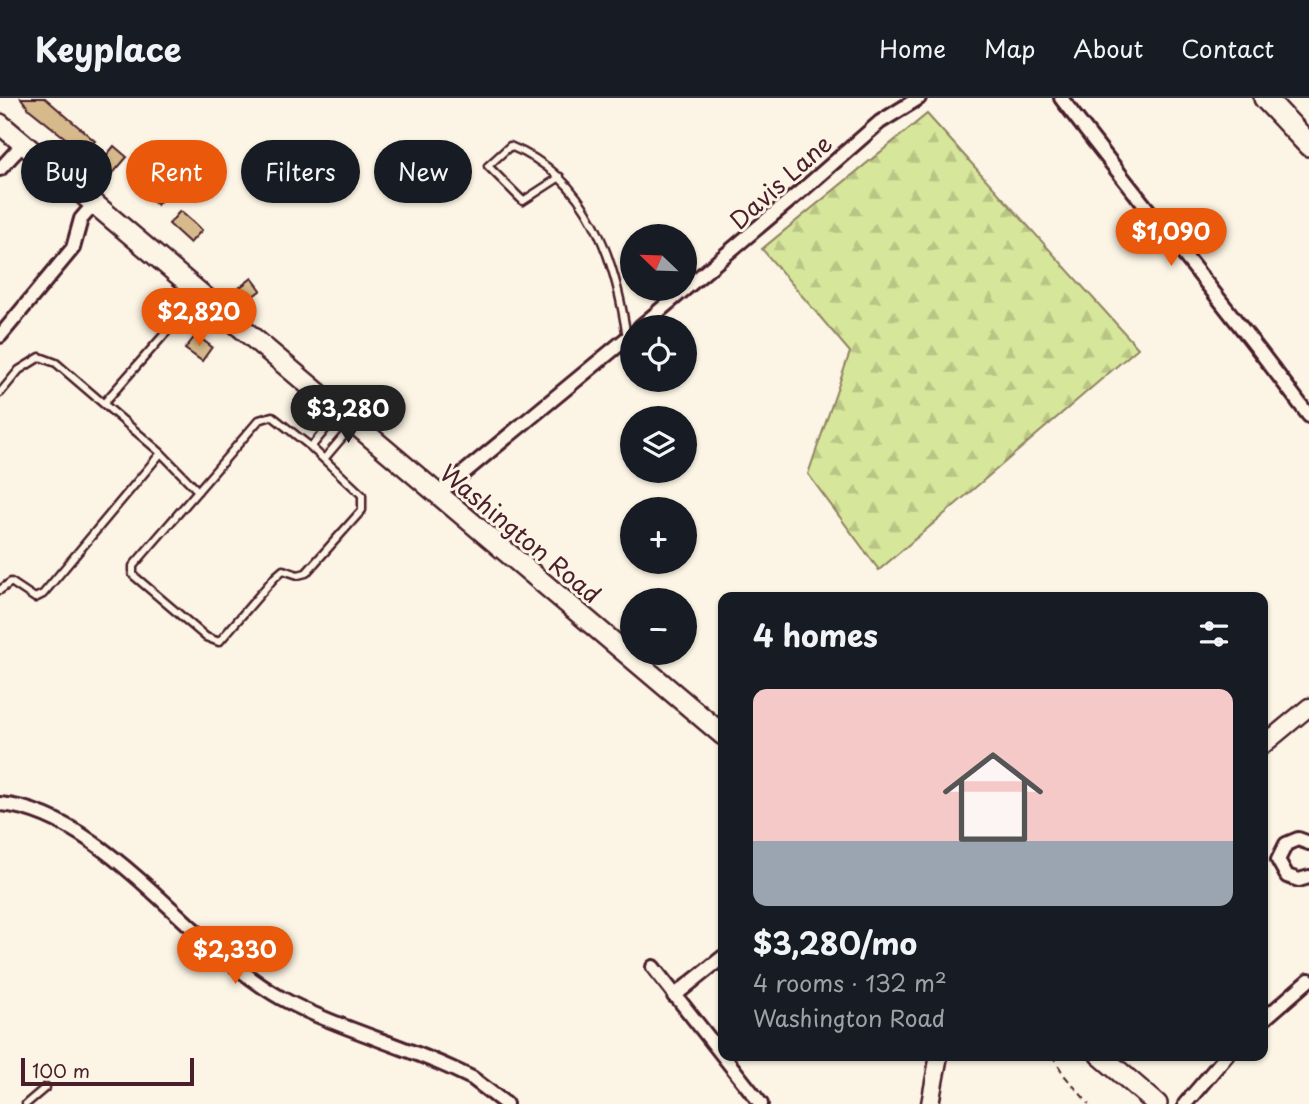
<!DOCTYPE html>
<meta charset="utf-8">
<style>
:root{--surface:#171b24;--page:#20242c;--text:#f1f3f6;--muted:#9ea1a6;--line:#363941;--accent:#ea580c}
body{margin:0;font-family:"Playpen Sans",sans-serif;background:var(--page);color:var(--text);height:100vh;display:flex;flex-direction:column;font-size:26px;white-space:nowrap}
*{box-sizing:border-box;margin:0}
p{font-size:23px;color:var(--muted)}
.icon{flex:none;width:38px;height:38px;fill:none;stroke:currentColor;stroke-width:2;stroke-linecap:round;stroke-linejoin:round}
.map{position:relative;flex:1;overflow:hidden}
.sheet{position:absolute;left:718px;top:494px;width:550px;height:469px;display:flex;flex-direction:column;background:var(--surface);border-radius:14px;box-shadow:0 2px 5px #0004}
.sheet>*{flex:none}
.hud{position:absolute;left:21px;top:42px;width:592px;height:63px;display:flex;gap:14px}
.needle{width:46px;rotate:293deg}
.tools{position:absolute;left:620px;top:126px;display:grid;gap:14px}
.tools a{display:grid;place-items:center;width:77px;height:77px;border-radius:50%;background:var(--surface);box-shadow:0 2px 5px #0004;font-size:35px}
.scale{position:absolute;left:21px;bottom:18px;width:173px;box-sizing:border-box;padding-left:7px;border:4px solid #4a1f2b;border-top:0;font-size:19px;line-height:24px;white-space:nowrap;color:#4a1f2b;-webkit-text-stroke:5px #fcf5e5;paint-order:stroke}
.price{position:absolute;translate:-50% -60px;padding:0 16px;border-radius:24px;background:var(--accent);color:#fff;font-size:23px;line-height:46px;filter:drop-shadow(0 2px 4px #0008)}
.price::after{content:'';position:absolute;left:50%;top:42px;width:21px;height:16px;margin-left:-10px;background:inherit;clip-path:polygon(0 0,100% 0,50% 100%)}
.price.current{background:#222;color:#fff}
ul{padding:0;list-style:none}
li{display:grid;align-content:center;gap:14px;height:371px;padding:0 35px}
li span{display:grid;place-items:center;height:217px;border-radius:14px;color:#555}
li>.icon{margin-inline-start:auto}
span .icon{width:126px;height:126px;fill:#fffc;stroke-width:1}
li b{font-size:30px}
h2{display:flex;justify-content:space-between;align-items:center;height:84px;padding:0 35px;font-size:30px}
.pill{padding:0 24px;border-radius:32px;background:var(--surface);box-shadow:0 2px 5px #0004;font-size:24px;line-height:63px}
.pill.current{background:var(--accent);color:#fff}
header{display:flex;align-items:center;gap:42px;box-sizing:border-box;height:98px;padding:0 35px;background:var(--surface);border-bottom:2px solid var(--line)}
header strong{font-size:33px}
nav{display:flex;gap:38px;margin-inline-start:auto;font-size:24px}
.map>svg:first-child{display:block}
.forest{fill:url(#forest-firs);stroke:#908262;stroke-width:2}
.building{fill:#d6ba8b;stroke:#4a1f2b;stroke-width:2}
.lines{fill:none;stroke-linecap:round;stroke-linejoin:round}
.service-casing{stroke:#4a1f2b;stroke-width:11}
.minor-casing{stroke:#4a1f2b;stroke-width:18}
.tertiary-casing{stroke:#4a1f2b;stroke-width:21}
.secondary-casing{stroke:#4a1f2b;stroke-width:24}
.primary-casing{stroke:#4a1f2b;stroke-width:26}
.path{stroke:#4a1f2b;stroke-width:2;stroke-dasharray:7 5;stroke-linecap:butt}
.service{stroke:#fcf5e5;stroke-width:6}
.minor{stroke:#fcf5e5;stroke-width:12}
.tertiary{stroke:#fcf5e5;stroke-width:16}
.secondary{stroke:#fcf5e5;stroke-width:19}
.primary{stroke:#fcf5e5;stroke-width:21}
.labels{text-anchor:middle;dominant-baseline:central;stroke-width:6;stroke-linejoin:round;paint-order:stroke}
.street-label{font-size:24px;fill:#4a1f2b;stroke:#fcf5e5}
</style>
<header>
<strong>Keyplace</strong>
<nav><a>Home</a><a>Map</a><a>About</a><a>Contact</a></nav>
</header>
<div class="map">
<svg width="1309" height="1006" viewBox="0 0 1309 1006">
<defs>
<pattern id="forest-firs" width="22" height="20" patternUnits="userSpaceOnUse" patternTransform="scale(1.75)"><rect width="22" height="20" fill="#d6e69a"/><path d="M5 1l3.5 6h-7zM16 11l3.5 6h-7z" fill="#b9c585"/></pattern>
</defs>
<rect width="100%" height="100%" fill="#fcf5e5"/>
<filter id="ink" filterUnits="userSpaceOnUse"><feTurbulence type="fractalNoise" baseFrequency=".0143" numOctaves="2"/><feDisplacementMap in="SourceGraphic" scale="14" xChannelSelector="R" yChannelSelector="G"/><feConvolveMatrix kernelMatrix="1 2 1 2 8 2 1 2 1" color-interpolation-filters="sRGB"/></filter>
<g filter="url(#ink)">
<path class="forest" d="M 927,16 L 1138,250 L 879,472 L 808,376 L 850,254 L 762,151 Z"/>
<path class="building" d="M 21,0 L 45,0 L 95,43 L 84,55 L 29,11 Z
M 114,48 L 127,59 L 109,80 L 96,70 Z
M 144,73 L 168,94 L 157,107 L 133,86 Z
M 180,113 L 202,132 L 190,145 L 169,126 Z
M 252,180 L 261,192 L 244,205 L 235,193 Z
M 196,237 L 212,249 L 202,263 L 185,251 Z"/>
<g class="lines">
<defs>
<path id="service" d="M 560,79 L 523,103 L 488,68 L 510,48 C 589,79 616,163 627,240
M 0,295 L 19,272 L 40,259 L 56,265 L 161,355 L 43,496 L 35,500 L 11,484 L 0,492
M 104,305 L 199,197
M 311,349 L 362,397 L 362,412 L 306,475 L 298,477 L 283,472 L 275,479 L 219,544 L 206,539 L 133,477 L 133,468 L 259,322 L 272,318 L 311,349 L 339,315
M 161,355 L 198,393
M 324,361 L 352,328
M 26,1006 L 46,989"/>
<path id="minor" d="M 1061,0 C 1142,107 1229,210 1309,318
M 0,71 L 23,46
M 640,229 L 807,88 L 880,24 L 919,0
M 0,238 L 73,150 L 81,121 L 94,106
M 438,396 L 632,236
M 0,706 C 105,715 190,849 281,900 C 332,928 399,946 453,971 L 472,980 L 506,1006
M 1309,745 L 1298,741 L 1286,746 L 1278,762 L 1287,778 L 1299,782 L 1309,779
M 653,869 L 761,1006
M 674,898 L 723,859
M 1262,923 L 1309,882
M 1185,1006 L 1227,957"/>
<path id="tertiary" d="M 1262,648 L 1309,609
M 930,1006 L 939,957"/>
<path id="secondary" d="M 0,26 L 723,637
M 1100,957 L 1157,1006"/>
<path id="primary" d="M 1265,0 L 1309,47"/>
</defs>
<use href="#service" class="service-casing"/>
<use href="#minor" class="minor-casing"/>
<use href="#tertiary" class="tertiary-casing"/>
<use href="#secondary" class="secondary-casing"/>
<use href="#primary" class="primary-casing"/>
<path class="path" d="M 1052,957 L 1064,977 L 1089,1006"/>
<use href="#service" class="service"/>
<use href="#minor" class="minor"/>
<use href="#tertiary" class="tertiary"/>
<use href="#secondary" class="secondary"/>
<use href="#primary" class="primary"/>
</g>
</g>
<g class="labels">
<g class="street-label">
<text transform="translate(780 83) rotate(-42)">Davis Lane</text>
<text transform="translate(521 435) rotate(40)">Washington Road</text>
</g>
</g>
</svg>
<div class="tools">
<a><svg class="needle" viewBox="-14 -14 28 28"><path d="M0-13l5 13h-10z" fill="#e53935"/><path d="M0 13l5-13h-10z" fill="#9ea1a6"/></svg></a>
<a><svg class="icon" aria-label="locate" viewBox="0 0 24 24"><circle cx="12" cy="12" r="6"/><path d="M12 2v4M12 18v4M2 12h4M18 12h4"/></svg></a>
<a><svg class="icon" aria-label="layers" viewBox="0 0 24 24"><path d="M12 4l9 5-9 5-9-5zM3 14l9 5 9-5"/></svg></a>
<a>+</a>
<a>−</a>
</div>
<div class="scale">100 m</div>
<b class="price" style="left:1171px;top:170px">$1,090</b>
<b class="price" style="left:199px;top:250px">$2,820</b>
<b class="price current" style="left:348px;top:347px">$3,280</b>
<b class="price" style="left:235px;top:888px">$2,330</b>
<div class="hud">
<a class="pill">Buy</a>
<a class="pill current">Rent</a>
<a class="pill">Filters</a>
<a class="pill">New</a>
</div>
<section class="sheet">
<h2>4 homes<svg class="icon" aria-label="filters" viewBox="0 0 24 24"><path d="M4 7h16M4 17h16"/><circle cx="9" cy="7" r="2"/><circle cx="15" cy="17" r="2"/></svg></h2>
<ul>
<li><span style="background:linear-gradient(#f6c9c9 70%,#9aa5b1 0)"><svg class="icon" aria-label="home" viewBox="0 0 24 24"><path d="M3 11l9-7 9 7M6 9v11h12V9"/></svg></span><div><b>$3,280/mo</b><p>4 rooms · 132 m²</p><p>Washington Road</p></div></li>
</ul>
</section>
</div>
